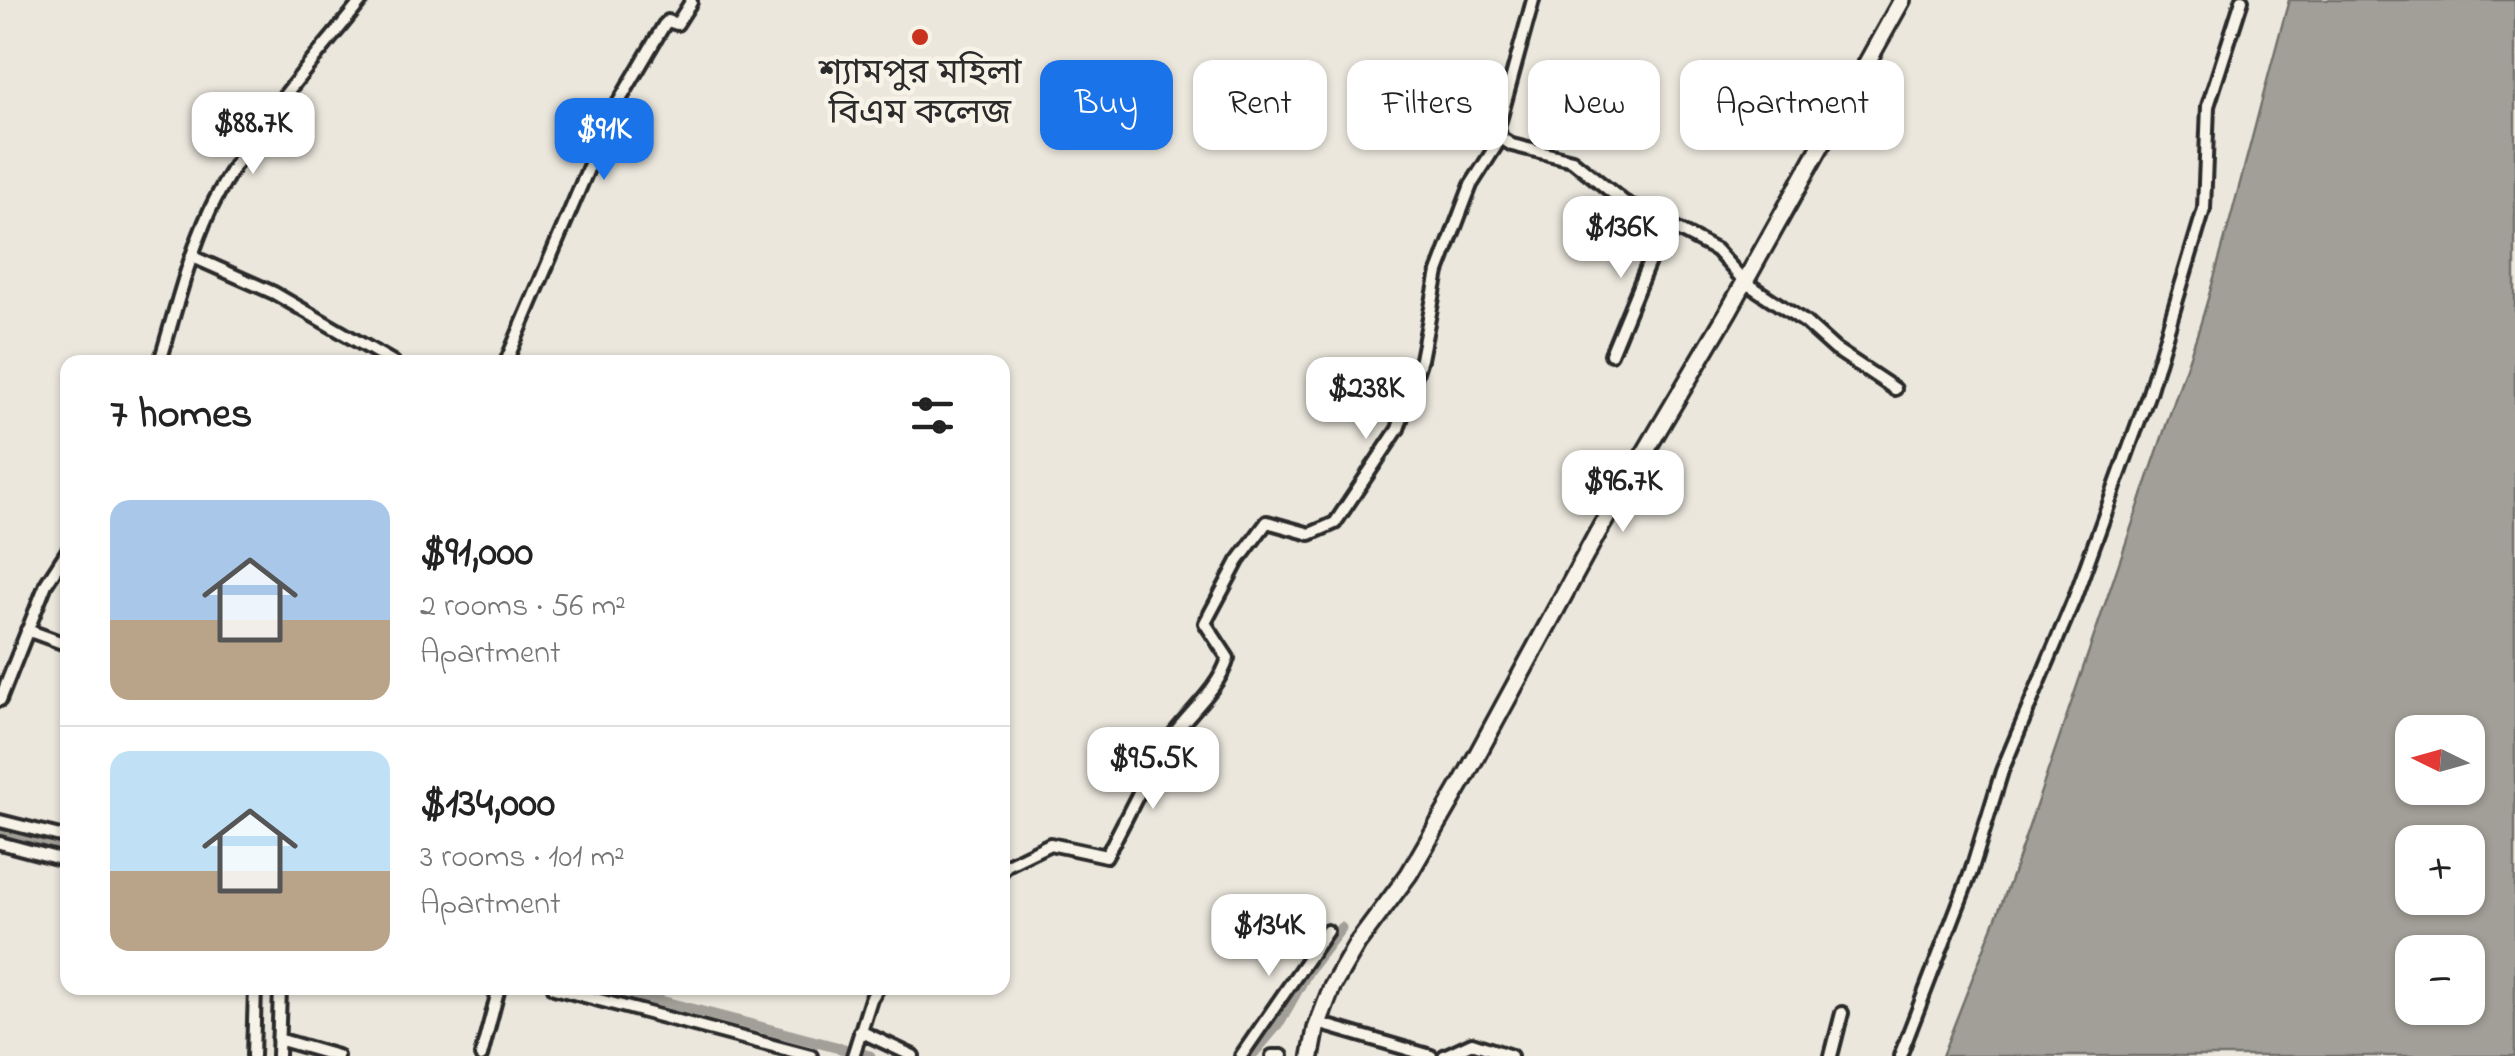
<!DOCTYPE html>
<meta charset="utf-8">
<style>
:root{--surface:#fff;--page:#f2f2f2;--text:#222;--muted:#767676;--line:#e0e0e0;--accent:#1a73e8}
body{margin:0;font-family:"Indie Flower","Noto Sans Bengali",sans-serif;background:var(--page);color:var(--text);height:100vh;display:flex;flex-direction:column;font-size:38px;white-space:nowrap}
*{box-sizing:border-box;margin:0}
p{font-size:32px;color:var(--muted)}
.icon{flex:none;width:55px;height:55px;fill:none;stroke:currentColor;stroke-width:2;stroke-linecap:round;stroke-linejoin:round}
.map{position:relative;flex:1;overflow:hidden}
.sheet{position:absolute;left:60px;top:355px;width:950px;height:640px;display:flex;flex-direction:column;background:var(--surface);border-radius:20px;box-shadow:0 2px 8px #0004}
.sheet>*{flex:none}
.banner{position:absolute;left:1040px;top:60px;width:950px;height:90px;display:flex;gap:20px}
.needle{width:65px;rotate:275deg}
.tools{position:absolute;left:2395px;top:715px;display:grid;gap:20px}
.tools a{display:grid;place-items:center;width:90px;height:90px;border-radius:20px;background:var(--surface);box-shadow:0 2px 8px #0004;font-size:50px}
.price{position:absolute;translate:-50% -85px;padding:0 22px;border-radius:20px;background:#fff;color:#222;font-size:32px;line-height:65px;filter:drop-shadow(0 2px 5px #0008)}
.price::after{content:'';position:absolute;left:50%;top:60px;width:30px;height:22px;margin-left:-15px;background:inherit;clip-path:polygon(0 0,100% 0,50% 100%)}
.price.current{background:var(--accent);color:#fff}
ul{padding:0;list-style:none}
li{display:flex;align-items:center;gap:30px;height:250px;padding:0 50px}
li+li{border-top:2px solid var(--line)}
li span{display:grid;place-items:center;flex:none;width:280px;height:200px;border-radius:20px;color:#555}
li>.icon{margin-inline-start:auto}
span .icon{width:120px;height:120px;fill:#fffc;stroke-width:1}
li b{font-size:42px}
h2{display:flex;justify-content:space-between;align-items:center;height:120px;padding:0 50px;font-size:42px}
.pill{padding:0 35px;border-radius:20px;background:var(--surface);box-shadow:0 2px 8px #0004;font-size:35px;line-height:90px}
.pill.current{background:var(--accent);color:#fff}
.map>svg:first-child{display:block}
.water{fill:#a29f98;stroke:#72716c;stroke-width:2.5;fill-rule:evenodd}
.lines{fill:none;stroke-linecap:round;stroke-linejoin:round}
.canal{stroke:#a29f98;stroke-width:11}
.street-casing{stroke:#2b2b2b;stroke-width:18}
.secondary-casing{stroke:#2b2b2b;stroke-width:22}
.street{stroke:#f7f3e8;stroke-width:10}
.secondary{stroke:#f7f3e8;stroke-width:15}
.poi-dot{fill:#c8321e;stroke:#f7f3e8;stroke-width:4}
.labels{text-anchor:middle;dominant-baseline:central;stroke-width:9;stroke-linejoin:round;paint-order:stroke}
.poi-label{font-size:35px;fill:#2b2b2b;stroke:#f7f3e8}
</style>
<div class="map">
<svg width="2515" height="1056" viewBox="0 0 2515 1056">
<rect width="100%" height="100%" fill="#ebe7dd"/>
<filter id="ink" filterUnits="userSpaceOnUse"><feTurbulence type="fractalNoise" baseFrequency=".01" numOctaves="2"/><feDisplacementMap in="SourceGraphic" scale="20" xChannelSelector="R" yChannelSelector="G"/><feConvolveMatrix kernelMatrix="1 2 1 2 8 2 1 2 1" color-interpolation-filters="sRGB"/></filter>
<g filter="url(#ink)">
<path class="water" d="M 2289,0 L 2515,0 L 2515,1056 L 1942,1056 L 2010,882 L 2198,332 C 2232,222 2258,110 2289,0 ZM 2412,732 L 2468,732 L 2468,788 L 2412,788 ZM 2412,842 L 2468,842 L 2468,898 L 2412,898 ZM 2412,952 L 2468,952 L 2468,1008 L 2412,1008 Z"/>
<g class="lines">
<path class="canal" d="M 0,830 L 68,847
M 611,988 L 870,1056
M 1251,1056 L 1279,1023 L 1308,971 L 1341,928"/>
<defs>
<path id="street" d="M 1533,0 L 1498,128 L 1501,138 L 1512,145 L 1572,160 L 1624,202 L 1716,250 L 1745,282 L 1805,322 L 1835,349 L 1895,389
M 193,257 L 274,293 L 393,362
M 1611,354 L 1665,223
M 160,362 C 175,312 188,258 210,210 C 247,133 309,67 362,0
M 506,362 L 610,117 L 664,25 L 668,21 L 677,24 L 691,2
M 27,630 L 68,645
M 0,700 L 46,584 L 68,550
M 0,821 L 68,838
M 0,843 L 68,861
M 1002,871 L 1007,865 L 1050,844 L 1106,856 C 1125,822 1141,786 1161,752 C 1179,720 1218,693 1228,658 L 1205,623 L 1238,561 L 1267,522 L 1310,534 L 1335,523 L 1398,429 L 1421,359 L 1438,272 L 1471,185 L 1501,138
M 554,988 L 811,1056
M 1318,1023 L 1431,1056
M 860,1031 L 913,1056
M 278,1039 L 337,1056
M 253,1056 L 255,988
M 278,1056 L 280,988
M 481,1056 L 499,988
M 853,1056 L 871,999 L 878,988
M 1241,1056 L 1327,931
M 1272,1056 L 1282,1056
M 1444,1056 L 1472,1043 L 1511,1056
M 1831,1056 L 1842,1013
M 1900,1056 L 1971,872 L 2002,771 L 2075,597 L 2149,393 L 2204,209 L 2208,106 L 2242,0"/>
<path id="secondary" d="M 1311,1056 L 1316,1029 L 1332,987 L 1357,944 L 1409,874 L 1464,779 L 1598,532 L 1728,312 L 1902,0"/>
</defs>
<use href="#street" class="street-casing"/>
<use href="#secondary" class="secondary-casing"/>
<use href="#street" class="street"/>
<use href="#secondary" class="secondary"/>
</g>
</g>
<circle class="poi-dot" cx="920" cy="37" r="10"/>
<g class="labels">
<g class="poi-label">
<text x="920" y="74">শ্যামপুর মহিলা<tspan x="920" dy="40">বিএম কলেজ</tspan></text>
</g>
</g>
</svg>
<div class="tools">
<a><svg class="needle" viewBox="-14 -14 28 28"><path d="M0-13l5 13h-10z" fill="#e53935"/><path d="M0 13l5-13h-10z" fill="#767676"/></svg></a>
<a>+</a>
<a>−</a>
</div>
<b class="price" style="left:253px;top:177px">$88.7K</b>
<b class="price current" style="left:604px;top:183px">$91K</b>
<b class="price" style="left:1621px;top:281px">$136K</b>
<b class="price" style="left:1366px;top:442px">$238K</b>
<b class="price" style="left:1623px;top:535px">$96.7K</b>
<b class="price" style="left:1153px;top:812px">$95.5K</b>
<b class="price" style="left:1269px;top:979px">$134K</b>
<div class="banner">
<a class="pill current">Buy</a>
<a class="pill">Rent</a>
<a class="pill">Filters</a>
<a class="pill">New</a>
<a class="pill">Apartment</a>
</div>
<section class="sheet">
<h2>7 homes<svg class="icon" aria-label="filters" viewBox="0 0 24 24"><path d="M4 7h16M4 17h16"/><circle cx="9" cy="7" r="2"/><circle cx="15" cy="17" r="2"/></svg></h2>
<ul>
<li><span style="background:linear-gradient(#a9c7e8 60%,#b9a48a 0)"><svg class="icon" aria-label="home" viewBox="0 0 24 24"><path d="M3 11l9-7 9 7M6 9v11h12V9"/></svg></span><div><b>$91,000</b><p>2 rooms · 56 m²</p><p>Apartment</p></div></li>
<li><span style="background:linear-gradient(#bfe0f5 60%,#b9a48a 0)"><svg class="icon" aria-label="home" viewBox="0 0 24 24"><path d="M3 11l9-7 9 7M6 9v11h12V9"/></svg></span><div><b>$134,000</b><p>3 rooms · 101 m²</p><p>Apartment</p></div></li>
</ul>
</section>
</div>
